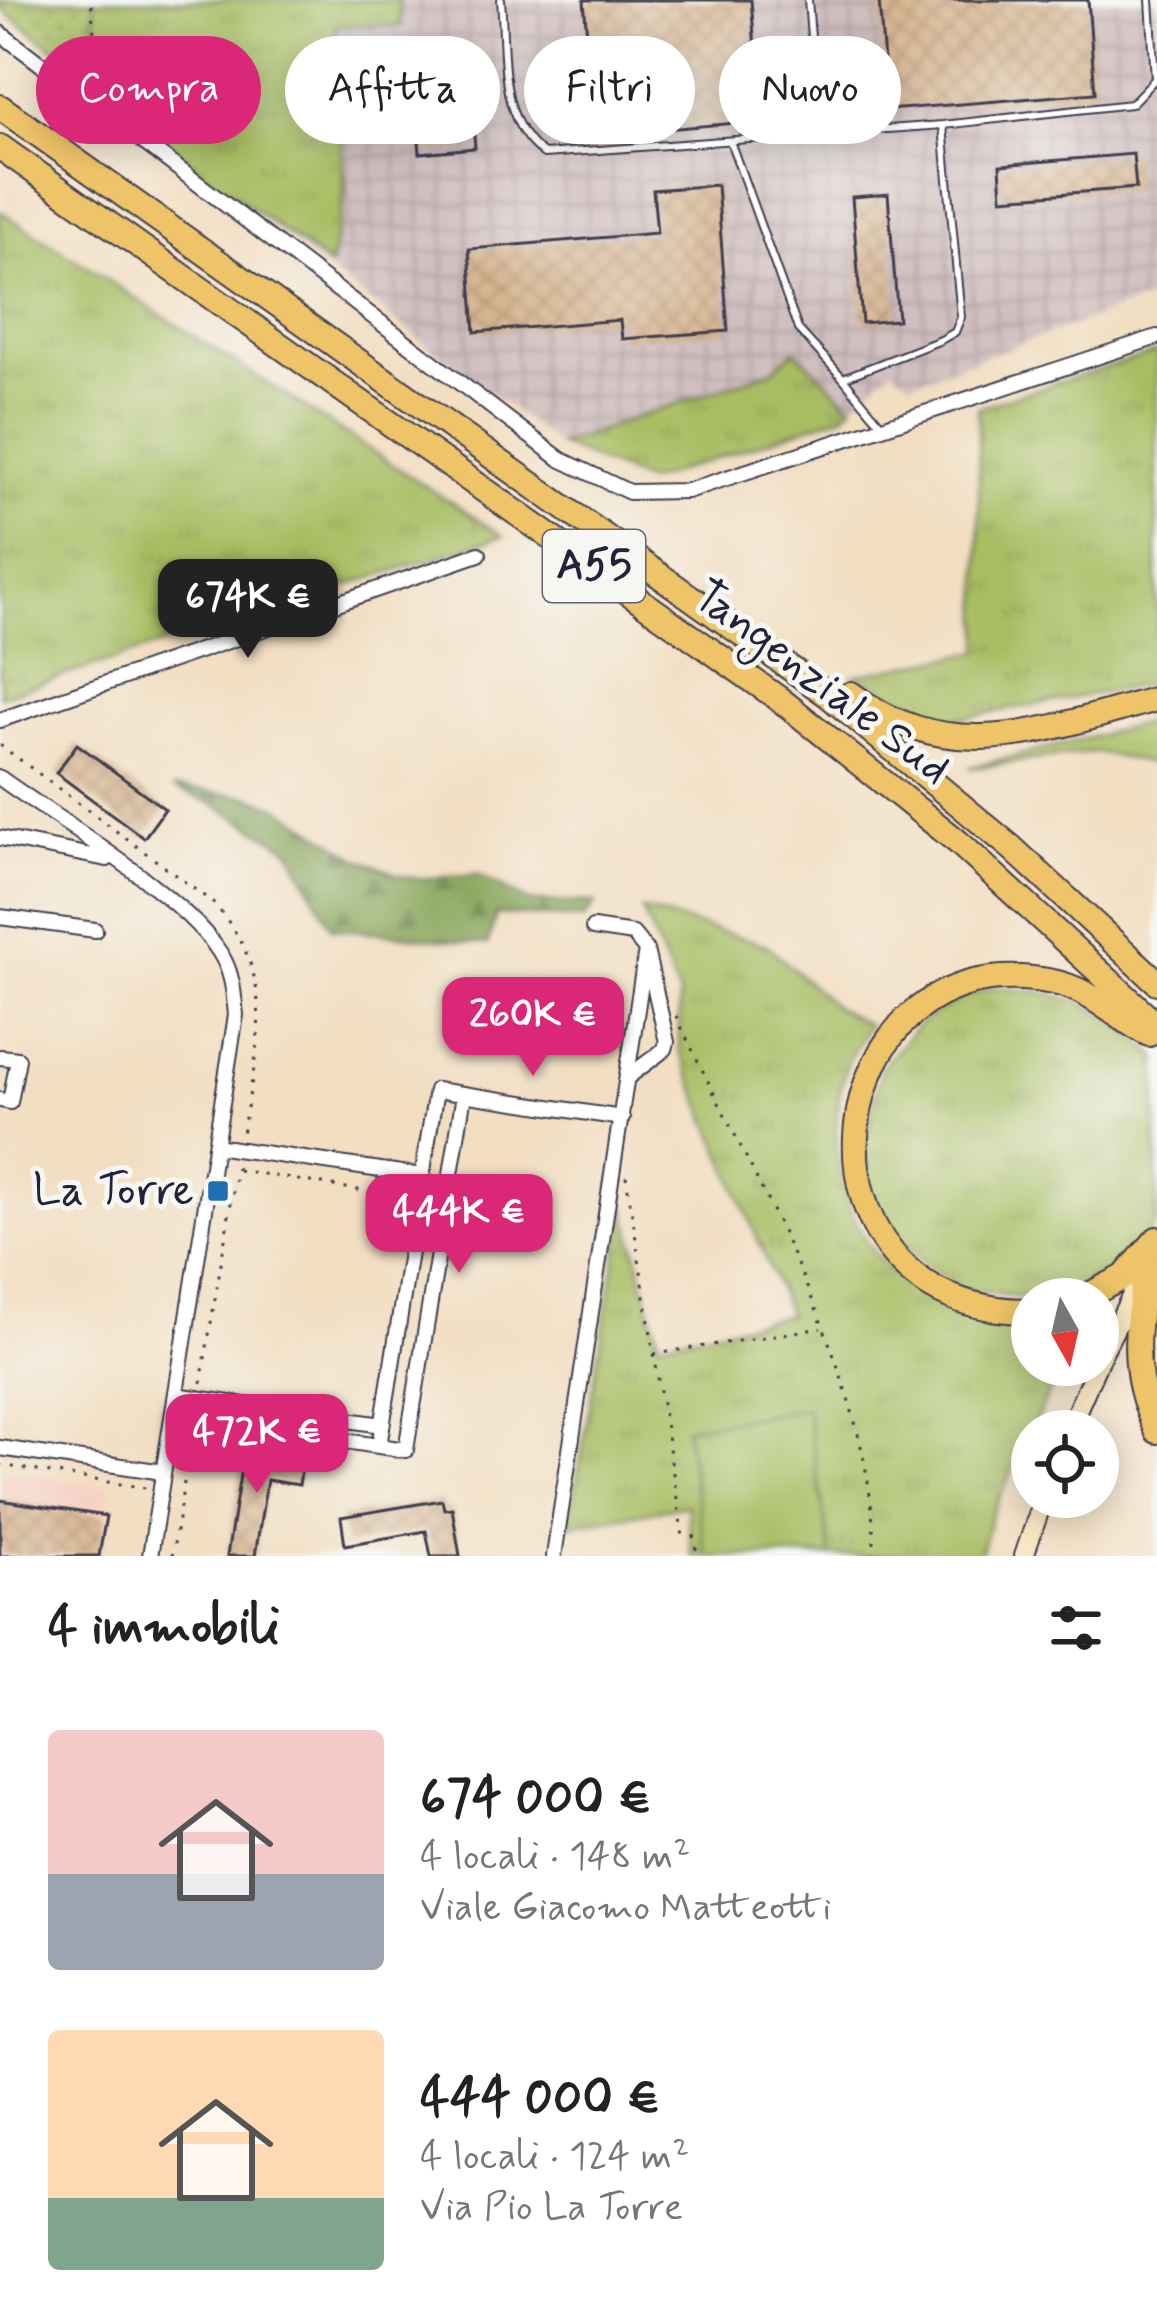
<!DOCTYPE html>
<html lang="it">
<meta charset="utf-8">
<style>
:root{--surface:#fff;--page:#f6f6f6;--text:#222;--muted:#767676;--accent:#db2777}
body{margin:0;font-family:Mynerve,sans-serif;background:var(--page);color:var(--text);height:100vh;display:flex;flex-direction:column;font-size:45px;white-space:nowrap}
*{box-sizing:border-box;margin:0}
p{font-size:39px;color:var(--muted)}
.icon{flex:none;width:66px;height:66px;fill:none;stroke:currentColor;stroke-width:2;stroke-linecap:round;stroke-linejoin:round}
.map{position:relative;height:1556px;overflow:hidden}
.panel{display:flex;flex-direction:column;background:var(--surface);flex:1}
.panel>*{flex:none}
.banner{position:absolute;left:36px;top:36px;width:1086px;height:108px;display:flex;gap:24px}
.needle{width:78px;rotate:172deg}
.controls{position:absolute;left:1011px;top:1278px;display:grid;gap:24px}
.controls a{display:grid;place-items:center;width:108px;height:108px;border-radius:50%;background:var(--surface);box-shadow:0 6px 30px #0003;font-size:60px}
.price{position:absolute;translate:-50% -102px;padding:0 27px;border-radius:24px;background:var(--accent);color:#fff;font-size:39px;line-height:78px;filter:drop-shadow(0 3px 6px #0008)}
.price::after{content:'';position:absolute;left:50%;top:72px;width:36px;height:27px;margin-left:-18px;background:inherit;clip-path:polygon(0 0,100% 0,50% 100%)}
.price.active{background:#222;color:#fff}
ul{padding:0;list-style:none}
li{display:flex;align-items:center;gap:36px;height:300px;padding:0 48px}
li span{display:grid;place-items:center;flex:none;width:336px;height:240px;border-radius:12px;color:#555}
li>.icon{margin-inline-start:auto}
span .icon{width:144px;height:144px;fill:#fffc;stroke-width:1}
li b{font-size:51px}
h2{display:flex;justify-content:space-between;align-items:center;height:144px;padding:0 48px;font-size:51px}
.pill{padding:0 42px;border-radius:54px;background:var(--surface);box-shadow:0 6px 30px #0003;font-size:42px;line-height:108px}
.pill.active{background:var(--accent);color:#fff}
.map>svg:first-child{display:block}
.built{fill:#f6d1c5}
.industrial{fill:url(#industrial-grid)}
.grass{fill:url(#grass-tufts);stroke:#65704e;stroke-width:3}
.forest{fill:url(#forest-firs);stroke:#54634a;stroke-width:3}
.garden{fill:url(#garden-dots);stroke:#65704e;stroke-width:3}
.pitch{fill:#a8bd62;stroke:#65704e;stroke-width:3}
.building{fill:url(#building-cross-hatch)}
.lines{fill:none;stroke-linecap:round;stroke-linejoin:round}
.service-casing{stroke:#413e4f;stroke-width:10}
.minor-casing{stroke:#413e4f;stroke-width:18}
.secondary-casing{stroke:#413e4f;stroke-width:22}
.motorway-casing{stroke:#413e4f;stroke-width:28}
.path{stroke:#413e4f;stroke-width:3;stroke-dasharray:3 9;stroke-linecap:butt}
.service{stroke:#fff;stroke-width:6}
.minor{stroke:#fff;stroke-width:14}
.secondary{stroke:#f9e7c3;stroke-width:18}
.motorway{stroke:#efc469;stroke-width:24}
.poi-dot{fill:#1f6fb2;stroke:#f6f6f2;stroke-width:4.5}
.labels{text-anchor:middle;dominant-baseline:central;stroke-width:10;stroke-linejoin:round;paint-order:stroke}
.shield{fill:#f6f6f2;stroke:#626272;stroke-width:3}
.shield-label{font-size:42px;font-weight:bold;fill:#22223b}
.street-label{font-size:45px;fill:#22223b;stroke:#f6f6f2}
.poi-label{font-size:45px;fill:#22223b;stroke:#f6f6f2;text-anchor:end}
</style>
<div class="map">
<svg width="1157" height="1556" viewBox="0 0 1157 1556">
<defs>
<pattern id="industrial-grid" width="8" height="8" patternUnits="userSpaceOnUse" patternTransform="scale(3)"><rect width="8" height="8" fill="#d1bfbf"/><path d="M0 4h8M4 0v8" fill="none" stroke="#b3a4a5"/></pattern>
<pattern id="grass-tufts" width="24" height="20" patternUnits="userSpaceOnUse" patternTransform="scale(3)"><rect width="24" height="20" fill="#a8bd62"/><path d="M3 7l-1-3M5 7V3M7 7l1-3M15 17l-1-3M17 17v-4M19 17l1-3" fill="none" stroke="#90a256"/></pattern>
<pattern id="forest-firs" width="22" height="20" patternUnits="userSpaceOnUse" patternTransform="scale(3)"><rect width="22" height="20" fill="#86a458"/><path d="M5 1l3.5 6h-7zM16 11l3.5 6h-7z" fill="#6d854a"/></pattern>
<pattern id="garden-dots" width="8" height="8" patternUnits="userSpaceOnUse" patternTransform="scale(3)"><rect width="8" height="8" fill="#a8bd62"/><path d="M2 2h.1M6 6h.1" fill="none" stroke="#90a256" stroke-width="1.8" stroke-linecap="round"/></pattern>
<pattern id="building-cross-hatch" width="8" height="8" patternUnits="userSpaceOnUse" patternTransform="scale(3)"><rect width="8" height="8" fill="#d8b691"/><path d="M0 0l8 8M0 8l8-8" fill="none" stroke="#b99c7e"/></pattern>
</defs>
<rect width="100%" height="100%" fill="#f6f6f2"/>
<filter id="ink" filterUnits="userSpaceOnUse"><feTurbulence type="fractalNoise" baseFrequency=".00833" numOctaves="2"/><feDisplacementMap in="SourceGraphic" scale="24" xChannelSelector="R" yChannelSelector="G"/><feConvolveMatrix kernelMatrix="1 2 1 2 8 2 1 2 1" color-interpolation-filters="sRGB"/></filter>
<filter id="wash" filterUnits="userSpaceOnUse"><feTurbulence type="fractalNoise" baseFrequency=".004" numOctaves="4" result="noise"/><feDisplacementMap in="SourceGraphic" scale="48" xChannelSelector="R" yChannelSelector="G"/><feGaussianBlur stdDeviation="2.7" result="paint"/><feColorMatrix in="noise" values="0 0 0 0 0 0 0 0 0 0 0 0 0 0 0 0 0 1.4 0 .05"/><feComposite in="paint" operator="in"/></filter>
<g filter="url(#wash)">
<rect width="100%" height="100%" fill="#f2dec1"/>
<path class="built" d="M 0,1470 L 111,1487 L 99,1556 L 0,1556 Z"/>
<path class="industrial" d="M 94,0 L 1157,0 L 1157,296 L 911,382 L 892,368 L 842,415 L 647,482 L 559,445 L 100,96 Z"/>
<path class="grass" d="M 94,0 L 399,0 L 401,26 L 336,25 L 345,192 L 330,266 L 100,96 Z
M 0,211 L 503,536 L 0,696 Z
M 795,350 L 852,406 L 842,415 L 647,482 L 559,445 L 771,371 Z
M 1157,352 L 1157,683 L 949,720 L 855,675 L 981,651 L 978,407 Z
M 1157,720 L 1157,765 L 1094,752 L 969,768 Z
M 642,910 L 767,945 L 835,1007 L 868,1025 C 860,1040 848,1057 844,1074 C 810,1204 892,1332 1032,1321 L 1032,1365 L 1062,1365 L 990,1518 L 980,1556 L 692,1556 L 687,1505 L 569,1525 L 625,1206 L 659,1342 L 789,1315 L 679,1049 L 679,995 Z
M 995,988 C 1075,992 1097,1003 1157,1057 L 1157,1221 L 1130,1259 L 1061,1296 L 1032,1299 L 960,1289 L 905,1250 L 890,1230 L 877,1208 L 864,1153 L 881,1068 L 920,1023 L 966,996 Z"/>
<path class="forest" d="M 173,788 L 247,796 L 277,806 L 360,859 L 398,875 L 418,879 L 478,874 L 529,902 L 596,903 L 584,919 L 496,914 L 488,944 L 332,928 L 290,849 L 214,804 Z"/>
<path class="garden" d="M 0,0 L 94,0 L 100,96 L 75,64 L 0,8 Z"/>
<path class="pitch" d="M 806,1408 L 831,1556 L 706,1556 L 685,1428 Z"/>
<g id="blocks">
<path class="building" d="M 584,0 L 751,0 L 761,121 L 595,135 Z
M 879,0 L 1088,0 L 1095,93 L 888,110 Z
M 467,52 L 475,148 L 420,153 L 412,57 Z
M 1133,154 L 1136,188 L 1002,198 L 1000,165 Z
M 717,185 L 728,331 L 622,339 L 620,320 L 475,332 L 469,249 L 657,233 L 653,190 Z
M 888,194 L 898,320 L 862,323 L 852,197 Z
M 77,744 L 165,809 L 144,838 L 56,773 Z
M 244,1450 L 303,1459 L 299,1485 L 267,1480 L 255,1556 L 227,1556 Z
M 0,1500 L 106,1516 L 99,1556 L 0,1556 Z
M 442,1500 L 444,1509 L 452,1508 L 460,1556 L 431,1556 L 426,1531 L 345,1545 L 341,1517 Z"/>
</g>
</g>
<g filter="url(#ink)">
<use href="#blocks" fill-opacity="0" stroke="#413e4f" stroke-width="3"/>
<g class="lines">
<defs>
<path id="service" d="M 501,0 C 506,53 497,121 544,154 L 943,125 L 1131,104 L 1155,79 L 1150,0
M 808,0 L 813,62
M 730,141 L 798,329 L 843,378
M 881,424 L 843,378 L 941,340 L 955,332 L 961,317 L 943,126"/>
<path id="minor" d="M 0,33 L 560,459 L 629,492 L 687,491 L 1157,337
M 0,720 L 479,554
M 0,778 C 59,821 193,900 224,960 C 233,977 234,997 236,1015 L 150,1556
M 0,838 L 107,859
M 0,917 L 95,930
M 593,928 L 633,934 L 646,950 L 667,1042 L 665,1049 L 628,1077
M 0,1057 L 18,1059 L 10,1102 L 0,1100
M 215,1146 L 422,1176
M 176,1395 L 382,1425
M 173,1416 L 406,1450 L 464,1094
M 379,1446 L 436,1090 L 622,1118
M 0,1448 L 163,1472
M 554,1556 L 646,950"/>
<path id="secondary" d="M 1098,1362 L 1139,1281
M 1068,1431 L 1097,1365
M 1024,1556 L 1044,1497"/>
<path id="motorway" d="M 0,107 L 828,695 L 1012,848 L 1157,982
M 0,147 L 782,701 L 958,842 L 1157,1025
M 851,694 C 952,770 1047,728 1157,699
M 1148,1264 C 1135,1326 1129,1373 1157,1431
M 1081,1299 L 1124,1277 L 1157,1239
M 1032,1311 C 774,1314 815,933 1053,982 C 1093,990 1115,1018 1149,1034"/>
</defs>
<use href="#service" class="service-casing"/>
<use href="#minor" class="minor-casing"/>
<use href="#secondary" class="secondary-casing"/>
<use href="#motorway" class="motorway-casing"/>
<path class="path" d="M 77,75 L 95,43 L 91,0
M 0,745 L 212,902 C 280,975 258,1045 242,1134
M 676,1016 C 751,1174 876,1382 874,1556
M 238,1170 L 406,1198
M 626,1176 L 683,1537
M 654,1354 L 821,1328
M 201,1383 L 238,1161
M 0,1465 L 146,1488
M 694,1535 L 697,1556
M 172,1556 L 192,1433"/>
<use href="#service" class="service"/>
<use href="#minor" class="minor"/>
<use href="#secondary" class="secondary"/>
<use href="#motorway" class="motorway"/>
</g>
</g>
<rect class="poi-dot" x="206" y="1179" width="24" height="24" rx="6"/>
<g class="labels">
<rect class="shield" x="543" y="530" width="102" height="72" rx="9"/>
<g class="shield-label">
<text x="594" y="566">A55</text>
</g>
<g class="street-label">
<text transform="translate(821 683) rotate(37)">Tangenziale Sud</text>
</g>
<g class="poi-label">
<text x="194" y="1191">La Torre</text>
</g>
</g>
</svg>
<div class="controls">
<a><svg class="needle" viewBox="-14 -14 28 28"><path d="M0-13l5 13h-10z" fill="#e53935"/><path d="M0 13l5-13h-10z" fill="#767676"/></svg></a>
<a><svg class="icon" aria-label="locate" viewBox="0 0 24 24"><circle cx="12" cy="12" r="6"/><path d="M12 2v4M12 18v4M2 12h4M18 12h4"/></svg></a>
</div>
<b class="price active" style="left:248px;top:661px">674K €</b>
<b class="price" style="left:533px;top:1079px">260K €</b>
<b class="price" style="left:459px;top:1276px">444K €</b>
<b class="price" style="left:257px;top:1496px">472K €</b>
<div class="banner">
<a class="pill active">Compra</a>
<a class="pill">Affitta</a>
<a class="pill">Filtri</a>
<a class="pill">Nuovo</a>
</div>
</div>
<section class="panel">
<h2>4 immobili<svg class="icon" aria-label="filters" viewBox="0 0 24 24"><path d="M4 7h16M4 17h16"/><circle cx="9" cy="7" r="2"/><circle cx="15" cy="17" r="2"/></svg></h2>
<ul>
<li><span style="background:linear-gradient(#f6c9c9 60%,#9aa5b1 0)"><svg class="icon" aria-label="home" viewBox="0 0 24 24"><path d="M3 11l9-7 9 7M6 9v11h12V9"/></svg></span><div><b>674 000 €</b><p>4 locali · 148 m²</p><p>Viale Giacomo Matteotti</p></div></li>
<li><span style="background:linear-gradient(#ffd9b3 70%,#7fa58c 0)"><svg class="icon" aria-label="home" viewBox="0 0 24 24"><path d="M3 11l9-7 9 7M6 9v11h12V9"/></svg></span><div><b>444 000 €</b><p>4 locali · 124 m²</p><p>Via Pio La Torre</p></div></li>
</ul>
</section>
